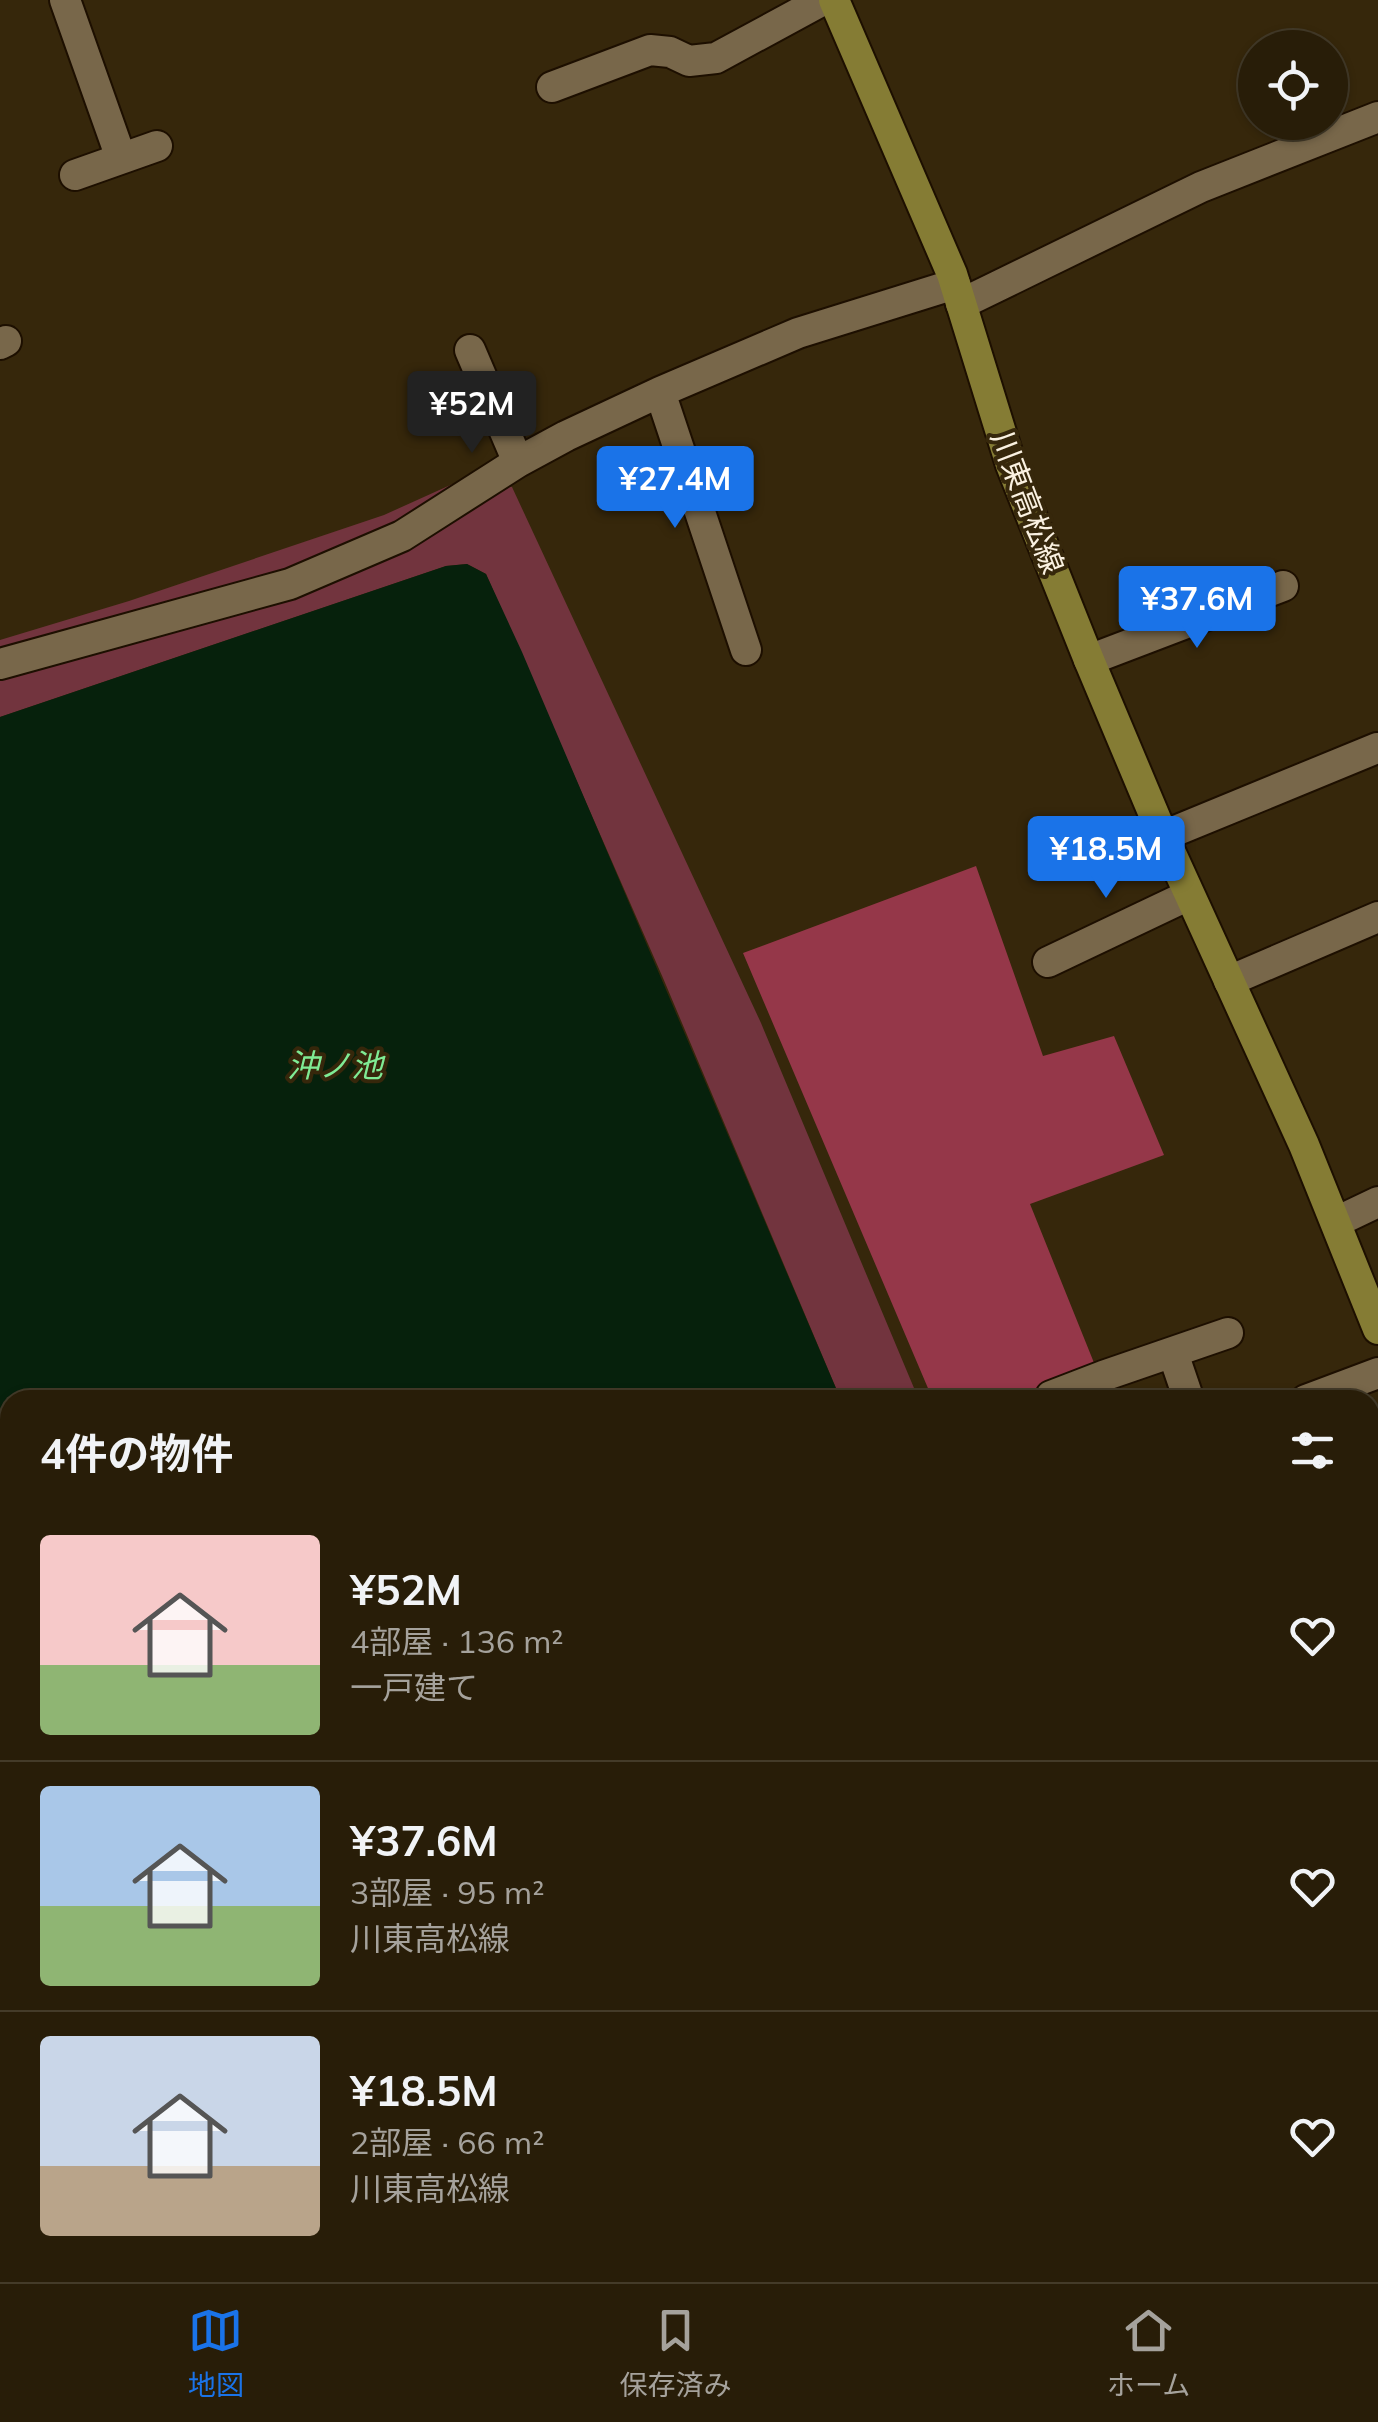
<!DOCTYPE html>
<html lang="ja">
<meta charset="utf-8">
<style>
:root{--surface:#281d08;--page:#342a16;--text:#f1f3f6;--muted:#a5a29c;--line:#443b29;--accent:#1a73e8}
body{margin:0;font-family:Mulish,"Noto Sans JP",sans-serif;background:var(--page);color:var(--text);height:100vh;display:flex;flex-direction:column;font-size:38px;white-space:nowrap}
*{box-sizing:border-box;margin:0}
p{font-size:32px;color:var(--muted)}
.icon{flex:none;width:55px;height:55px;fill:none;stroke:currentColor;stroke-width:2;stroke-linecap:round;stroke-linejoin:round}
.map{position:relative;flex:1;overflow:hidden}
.drawer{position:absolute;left:0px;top:1390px;width:1380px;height:892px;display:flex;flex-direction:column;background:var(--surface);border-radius:30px 30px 0 0;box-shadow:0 2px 8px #0004,0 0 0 2px var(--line)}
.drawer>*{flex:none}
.tools{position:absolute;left:1238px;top:30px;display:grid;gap:20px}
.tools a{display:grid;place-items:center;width:110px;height:110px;border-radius:50%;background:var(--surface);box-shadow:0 2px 8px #0004,0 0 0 2px var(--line);font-size:50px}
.price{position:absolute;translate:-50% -85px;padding:0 22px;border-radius:10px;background:var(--accent);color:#fff;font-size:32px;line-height:65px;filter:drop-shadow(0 2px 5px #0008)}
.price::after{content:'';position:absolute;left:50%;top:60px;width:30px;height:22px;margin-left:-15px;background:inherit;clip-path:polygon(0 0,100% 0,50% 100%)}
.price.selected{background:#222;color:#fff}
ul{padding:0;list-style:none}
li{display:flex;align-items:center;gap:30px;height:250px;padding:0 40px}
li+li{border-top:2px solid var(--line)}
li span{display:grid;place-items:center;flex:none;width:280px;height:200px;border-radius:10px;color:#555}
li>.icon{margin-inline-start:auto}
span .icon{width:120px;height:120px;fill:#fffc;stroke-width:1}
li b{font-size:42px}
h2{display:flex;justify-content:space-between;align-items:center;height:120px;padding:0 40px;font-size:42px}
.tab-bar{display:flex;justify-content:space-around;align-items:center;height:140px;border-top:2px solid var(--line);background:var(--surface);font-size:28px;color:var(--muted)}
.tab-bar a{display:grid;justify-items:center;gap:5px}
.tab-bar .selected{color:var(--accent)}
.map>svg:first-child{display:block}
.green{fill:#72343e}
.forest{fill:#953749}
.water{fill:#06210c}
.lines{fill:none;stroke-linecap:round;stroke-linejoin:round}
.street-casing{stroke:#1d0f00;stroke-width:34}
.secondary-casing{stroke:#1d0f00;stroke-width:34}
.highway-casing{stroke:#1d0f00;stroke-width:34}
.street{stroke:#78674a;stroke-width:30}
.secondary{stroke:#857c34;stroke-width:30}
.highway{stroke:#a2ad00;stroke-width:30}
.labels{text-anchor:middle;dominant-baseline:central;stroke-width:8;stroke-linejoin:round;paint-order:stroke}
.street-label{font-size:30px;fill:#faf1e1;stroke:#36270b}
.water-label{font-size:32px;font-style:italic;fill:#7feb94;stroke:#36270b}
</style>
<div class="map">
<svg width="1378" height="2282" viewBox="0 0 1378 2282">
<rect width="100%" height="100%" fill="#36270b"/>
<path class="green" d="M 477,473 L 512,487 L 761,1023 L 919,1400 L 841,1400 L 663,978 L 486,574 L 467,564 L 446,566 L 0,717 L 0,640 L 129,601 L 384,515 Z
M 0,1689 L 10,1697 L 10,1781 L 0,1775 Z"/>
<path class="forest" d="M 976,866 L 1043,1056 L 1114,1036 L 1164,1155 L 1030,1204 L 1109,1400 L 933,1400 L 743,953 Z"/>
<path class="water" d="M 467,564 L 486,574 L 522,652 L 841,1400 L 10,1400 L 10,1697 L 0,1689 L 0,717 L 446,566 Z"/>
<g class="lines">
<defs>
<path id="street" d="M 65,0 L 121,158
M 552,87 L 650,50 L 670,52 L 689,61 L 716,58 L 823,0
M 75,175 L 157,146
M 961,304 L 1201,187 L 1378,117
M 0,344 L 6,341
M 470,350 L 518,462
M 660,392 L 746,650
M 1089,660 L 1283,586
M 0,664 L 290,584 L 402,536 L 518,462 L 566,436 L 660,392 L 798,333 L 955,284
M 1163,836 L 1377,748
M 1048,962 L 1189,895
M 1229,981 L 1378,917
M 1336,1222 L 1378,1202
M 1173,1353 L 1189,1400
M 1051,1396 L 1103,1376 L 1228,1333
M 1306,1400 L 1378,1373
M 1370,2023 L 1378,2019
M 523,2272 L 528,2282
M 680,2282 L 705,2272"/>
<path id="secondary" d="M 834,0 L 952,274 L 1011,465 L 1089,660 L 1163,836 L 1304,1145 L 1378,1329"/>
<path id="highway" d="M 0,2037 L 10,2060
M 0,2170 L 10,2194
M 43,2272 L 47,2282
M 101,2272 L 105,2282"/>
</defs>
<use href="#street" class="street-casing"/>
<use href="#secondary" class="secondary-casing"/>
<use href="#highway" class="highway-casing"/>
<use href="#street" class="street"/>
<use href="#secondary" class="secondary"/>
<use href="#highway" class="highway"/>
</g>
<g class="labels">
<g class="street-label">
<text transform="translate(1028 502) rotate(69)">川東高松線</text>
</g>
<g class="water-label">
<text x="335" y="1065">沖ノ池</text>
</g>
</g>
</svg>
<div class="tools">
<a><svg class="icon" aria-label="locate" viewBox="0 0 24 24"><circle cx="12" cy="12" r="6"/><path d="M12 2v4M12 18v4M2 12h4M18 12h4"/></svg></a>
</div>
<b class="price selected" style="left:472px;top:456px">¥52M</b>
<b class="price" style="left:675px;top:531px">¥27.4M</b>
<b class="price" style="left:1197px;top:651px">¥37.6M</b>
<b class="price" style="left:1106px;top:901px">¥18.5M</b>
<section class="drawer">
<h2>4件の物件<svg class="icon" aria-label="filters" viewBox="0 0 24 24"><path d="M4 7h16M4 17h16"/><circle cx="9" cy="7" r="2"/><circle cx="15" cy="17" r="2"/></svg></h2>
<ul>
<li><span style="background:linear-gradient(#f6c9c9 65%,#8fb573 0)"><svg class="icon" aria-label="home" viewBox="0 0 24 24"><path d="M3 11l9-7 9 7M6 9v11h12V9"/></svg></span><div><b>¥52M</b><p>4部屋 · 136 m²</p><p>一戸建て</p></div><svg class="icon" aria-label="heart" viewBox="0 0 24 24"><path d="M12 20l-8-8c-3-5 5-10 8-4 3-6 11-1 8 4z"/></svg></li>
<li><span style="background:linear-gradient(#a9c7e8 60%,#8fb573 0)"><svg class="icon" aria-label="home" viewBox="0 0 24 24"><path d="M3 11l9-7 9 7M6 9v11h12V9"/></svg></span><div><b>¥37.6M</b><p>3部屋 · 95 m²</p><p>川東高松線</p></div><svg class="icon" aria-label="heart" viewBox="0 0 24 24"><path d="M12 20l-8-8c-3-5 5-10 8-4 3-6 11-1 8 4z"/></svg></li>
<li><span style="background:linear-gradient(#c9d6e8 65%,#b9a48a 0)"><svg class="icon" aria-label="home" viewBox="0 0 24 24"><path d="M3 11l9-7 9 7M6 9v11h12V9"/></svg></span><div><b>¥18.5M</b><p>2部屋 · 66 m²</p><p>川東高松線</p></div><svg class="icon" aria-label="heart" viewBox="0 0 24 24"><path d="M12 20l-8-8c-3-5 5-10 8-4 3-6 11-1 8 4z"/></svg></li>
</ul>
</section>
</div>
<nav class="tab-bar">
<a class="selected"><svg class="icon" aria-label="map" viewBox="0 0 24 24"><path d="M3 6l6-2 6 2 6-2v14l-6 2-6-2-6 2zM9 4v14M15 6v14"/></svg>地図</a>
<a><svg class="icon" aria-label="saved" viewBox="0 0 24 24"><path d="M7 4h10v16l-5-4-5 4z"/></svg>保存済み</a>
<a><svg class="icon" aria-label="home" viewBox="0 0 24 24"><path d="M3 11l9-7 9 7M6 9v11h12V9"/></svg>ホーム</a>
</nav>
